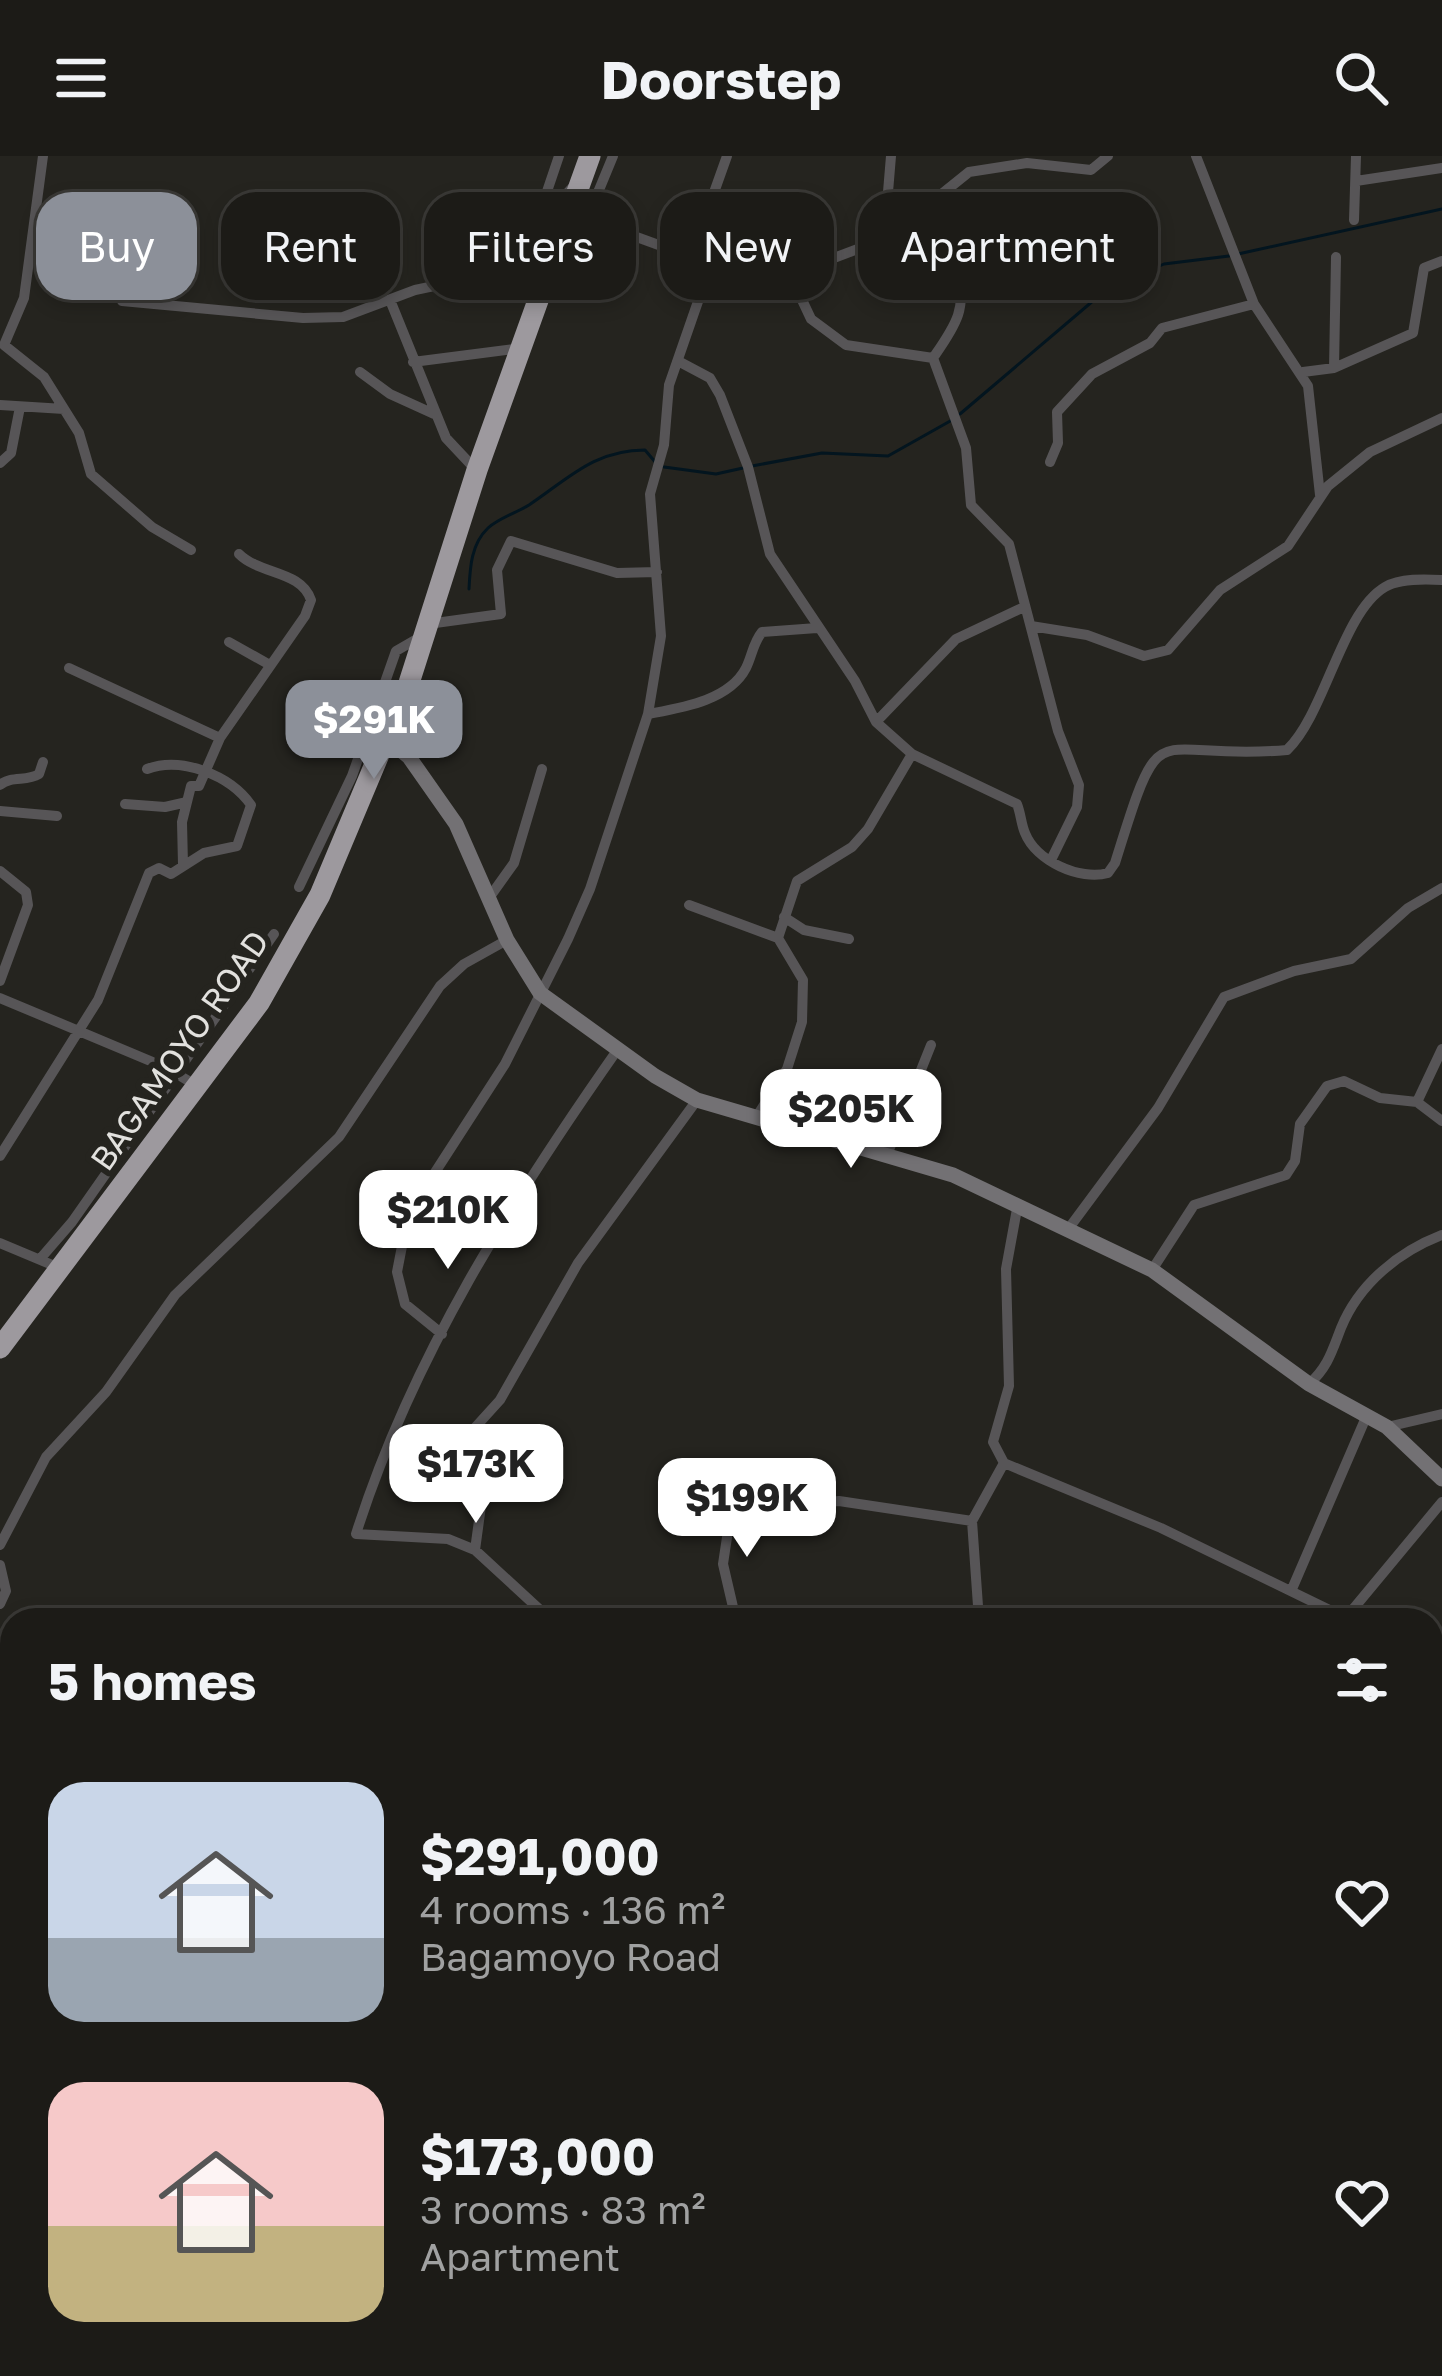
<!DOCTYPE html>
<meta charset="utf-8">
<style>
:root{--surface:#1c1b17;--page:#252420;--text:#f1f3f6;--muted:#a0a1a1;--line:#3a3936;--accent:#8c9099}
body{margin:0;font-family:"Golos Text",sans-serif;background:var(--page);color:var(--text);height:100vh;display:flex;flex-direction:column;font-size:45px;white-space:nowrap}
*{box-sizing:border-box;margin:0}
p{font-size:39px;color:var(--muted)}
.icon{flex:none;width:66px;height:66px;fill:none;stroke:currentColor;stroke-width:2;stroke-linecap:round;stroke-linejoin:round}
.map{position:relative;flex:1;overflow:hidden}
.drawer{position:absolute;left:0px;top:1452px;width:1443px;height:768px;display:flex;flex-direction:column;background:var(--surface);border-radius:36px 36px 0 0;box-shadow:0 6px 18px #0003,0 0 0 3px var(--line)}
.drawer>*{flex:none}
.banner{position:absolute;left:36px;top:36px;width:1371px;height:108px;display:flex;gap:24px}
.price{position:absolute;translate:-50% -102px;padding:0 27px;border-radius:24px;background:#fff;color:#222;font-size:39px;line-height:78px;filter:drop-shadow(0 3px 6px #0008)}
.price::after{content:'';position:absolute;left:50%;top:72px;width:36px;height:27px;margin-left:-18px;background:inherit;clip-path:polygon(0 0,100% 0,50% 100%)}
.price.selected{background:var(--accent);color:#fff}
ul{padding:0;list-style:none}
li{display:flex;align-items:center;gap:36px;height:300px;padding:0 48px}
li span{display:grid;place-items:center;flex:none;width:336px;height:240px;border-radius:36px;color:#555}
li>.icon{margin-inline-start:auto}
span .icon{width:144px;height:144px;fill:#fffc;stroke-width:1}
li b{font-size:51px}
h2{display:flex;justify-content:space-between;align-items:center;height:144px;padding:0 48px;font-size:51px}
.chip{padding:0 42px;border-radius:36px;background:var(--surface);box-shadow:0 6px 18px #0003,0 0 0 3px var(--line);font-size:42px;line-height:108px}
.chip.selected{background:var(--accent);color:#fff}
header{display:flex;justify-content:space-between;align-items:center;height:156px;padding:0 48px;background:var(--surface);font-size:54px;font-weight:700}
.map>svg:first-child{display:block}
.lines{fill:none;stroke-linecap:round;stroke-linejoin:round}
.stream{stroke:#03151f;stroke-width:3}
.street{stroke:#575557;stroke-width:10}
.secondary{stroke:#737174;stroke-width:15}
.highway{stroke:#9d999e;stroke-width:21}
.labels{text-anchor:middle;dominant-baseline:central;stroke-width:12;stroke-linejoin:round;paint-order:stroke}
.street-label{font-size:33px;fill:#e2e1de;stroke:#25241f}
</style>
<header><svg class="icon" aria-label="menu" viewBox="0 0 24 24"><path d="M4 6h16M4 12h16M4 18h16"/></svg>Doorstep<svg class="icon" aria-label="search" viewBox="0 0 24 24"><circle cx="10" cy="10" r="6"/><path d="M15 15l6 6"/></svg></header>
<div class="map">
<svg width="1442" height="2220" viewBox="0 0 1442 2220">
<rect width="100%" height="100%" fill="#25241f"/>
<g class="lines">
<path class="stream" d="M 1238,98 L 1442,53
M 960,258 L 1107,133 L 1164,108 L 1229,100
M 752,310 L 822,297 L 888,300 L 952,264
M 664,311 L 716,318 L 743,312
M 469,433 C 470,412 471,388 488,372 C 499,362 516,357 529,349 C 568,323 594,294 645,294 L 656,307"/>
<path class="street" d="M 43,0 L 24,142 L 4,189 L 44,221 L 79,277 L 91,318 L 152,371 L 191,394
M 1196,0 L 1254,148 L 1308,230 L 1320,339
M 1356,25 L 1442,12
M 887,48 L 891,0
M 574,53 L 587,63 L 711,108 L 795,129 L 811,163 L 846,189 L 933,202 L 966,292 L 971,349 L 1009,388 L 1058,575 L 1079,629 L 1077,651 L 1051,704
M 587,63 L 613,0
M 1354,64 L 1356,0
M 537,65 L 559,0
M 864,93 L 866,72 L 887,48 C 933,49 972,116 958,159 C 953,174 942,189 933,202
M 691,101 L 727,0
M 778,123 L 887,82 L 969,16 L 1027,7 L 1091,14 L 1108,0
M 390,144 L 446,282 L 476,314
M 122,145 L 303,162 L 343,161 L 415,134 L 491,118 L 572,32
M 678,205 L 710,222 L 720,239 L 748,311 L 770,398 L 855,525 L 876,566 L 912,598 L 1017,648 C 1021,658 1021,668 1025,677 C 1036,705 1080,725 1108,717 L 1115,707 C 1164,549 1148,606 1287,594 C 1325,558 1342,456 1385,431 C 1400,422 1425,423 1442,424
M 413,206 L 521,192
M 1334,212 L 1336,101
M 360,216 L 390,238 L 434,258
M 1303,216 L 1334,212 L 1413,177 L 1424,112 L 1442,105
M 0,249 L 64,253
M 1050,306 L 1058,287 L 1057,256 L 1092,218 L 1150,187 L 1162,172 L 1254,148
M 0,307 L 11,297 L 20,251
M 428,468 L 501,458 L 497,414 L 511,385 L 617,417 L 657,416
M 1031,470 L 1087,479 L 1144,500 L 1168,494 L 1220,434 L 1288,390 L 1328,330 L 1370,296 L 1442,262
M 229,486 L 270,509
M 69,512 L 220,582
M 648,558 C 680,552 729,545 746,512 C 752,500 753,487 762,476 L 817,472
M 876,566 L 956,483 L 1024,451
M 0,629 C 12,619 26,626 39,618 L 43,606
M 125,648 L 165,651 L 187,646
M 0,655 L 57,660
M 183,709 L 182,666 L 191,630 L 199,630 L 220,582 L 305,460 L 311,444 C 301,414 260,419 239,398
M 0,715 L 26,736 L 28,749 L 0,825
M 299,731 L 352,620 L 396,495 L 422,480
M 489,742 L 514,707 L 542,613
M 689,749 L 778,782 L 803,824 L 802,866 L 787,913 L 757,960
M 784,761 L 804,774 L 849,783
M 778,782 L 797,725 L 852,691 L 868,673 L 912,598
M 0,842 L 167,912 L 197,930
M 1417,946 L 1442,965
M 887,999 L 931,889
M 0,1000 L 98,844 L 149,717 L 159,712 L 171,718 L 204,697 L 237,690 L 251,649 C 230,619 181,600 147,613
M 1017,1053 L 1006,1113 L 1009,1230 L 993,1286 L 1004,1307 L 1161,1372 L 1346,1462
M 1069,1072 L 1158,952 L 1224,841 L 1294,815 L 1351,803 L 1408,752 L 1442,732
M 0,1087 L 62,1113
M 40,1103 L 72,1066 L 274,778
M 1152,1114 L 1194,1049 L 1286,1019 L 1295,1005 L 1300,968 L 1327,930 L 1344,925 L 1380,942 L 1417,946 L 1442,893
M 442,1178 L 405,1148 L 397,1116 L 403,1085 L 432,1021 L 505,908 L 568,783 L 590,733 L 648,558 L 661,480 L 650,338 L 664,289 L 669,229 L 711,108
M 1309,1228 C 1328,1211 1332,1195 1341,1172 C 1359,1128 1398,1096 1442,1079
M 1387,1271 L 1442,1258
M 0,1389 L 46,1301 L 106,1236 L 175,1139 L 339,981 L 440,830 L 464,808 L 507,784
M 475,1394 L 484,1328 L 471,1276 L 500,1244 L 578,1107 L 697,944
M 0,1409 L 6,1435 L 0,1448
M 1292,1433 L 1367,1259
M 1069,1454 L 1125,1464
M 551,1464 L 475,1394 L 448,1383 L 356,1378 C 412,1201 512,1044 618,893
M 736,1464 L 723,1408 L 732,1348 L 740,1356 L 839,1345 L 972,1365
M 979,1464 L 972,1365 L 1004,1307
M 1344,1464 L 1442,1346
M 1431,1620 L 1442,1628
M 0,1778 L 12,1779
M 1431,1794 L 1442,1760
M 0,1875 L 12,1903
M 1431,2034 L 1442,2012
M 1431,2063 L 1442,2068
M 0,2146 L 12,2123
M 163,2208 L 179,2220
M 297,2208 L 299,2220
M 469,2208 L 502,2220
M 617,2208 L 629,2220
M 1081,2208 L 1140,2220
M 826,2220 L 1010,2208
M 1181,2220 L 1188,2208"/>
<path class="secondary" d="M 387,583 L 409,601 L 456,668 L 507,784 L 540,837 L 655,920 L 697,944 L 953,1019 L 1152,1114 L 1309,1228 L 1387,1271 L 1442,1323"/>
<path class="highway" d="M 0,1192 L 259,847 L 320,739 L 409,527 L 477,314 L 590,0"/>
</g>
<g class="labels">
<g class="street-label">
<text transform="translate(179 894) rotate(-55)">BAGAMOYO ROAD</text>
</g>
</g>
</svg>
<b class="price selected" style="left:374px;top:626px">$291K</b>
<b class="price" style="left:851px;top:1015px">$205K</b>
<b class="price" style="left:448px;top:1116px">$210K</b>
<b class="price" style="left:476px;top:1370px">$173K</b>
<b class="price" style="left:747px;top:1404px">$199K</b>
<div class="banner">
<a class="chip selected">Buy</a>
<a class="chip">Rent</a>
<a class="chip">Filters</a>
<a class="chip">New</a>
<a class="chip">Apartment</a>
</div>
<section class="drawer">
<h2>5 homes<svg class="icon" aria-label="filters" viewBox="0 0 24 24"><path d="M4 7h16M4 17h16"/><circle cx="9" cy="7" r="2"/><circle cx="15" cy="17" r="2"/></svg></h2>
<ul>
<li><span style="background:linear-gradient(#c9d6e8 65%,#9aa5b1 0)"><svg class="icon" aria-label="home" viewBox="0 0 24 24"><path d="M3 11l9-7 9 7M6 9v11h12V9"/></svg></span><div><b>$291,000</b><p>4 rooms · 136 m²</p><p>Bagamoyo Road</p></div><svg class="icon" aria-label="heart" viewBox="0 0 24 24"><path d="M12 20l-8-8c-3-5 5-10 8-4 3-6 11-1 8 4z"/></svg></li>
<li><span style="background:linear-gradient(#f6c9c9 60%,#c2b280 0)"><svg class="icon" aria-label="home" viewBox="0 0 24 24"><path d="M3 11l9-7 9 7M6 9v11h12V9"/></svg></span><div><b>$173,000</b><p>3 rooms · 83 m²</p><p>Apartment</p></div><svg class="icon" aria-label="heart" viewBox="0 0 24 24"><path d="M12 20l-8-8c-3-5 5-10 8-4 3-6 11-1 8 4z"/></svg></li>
</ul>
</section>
</div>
